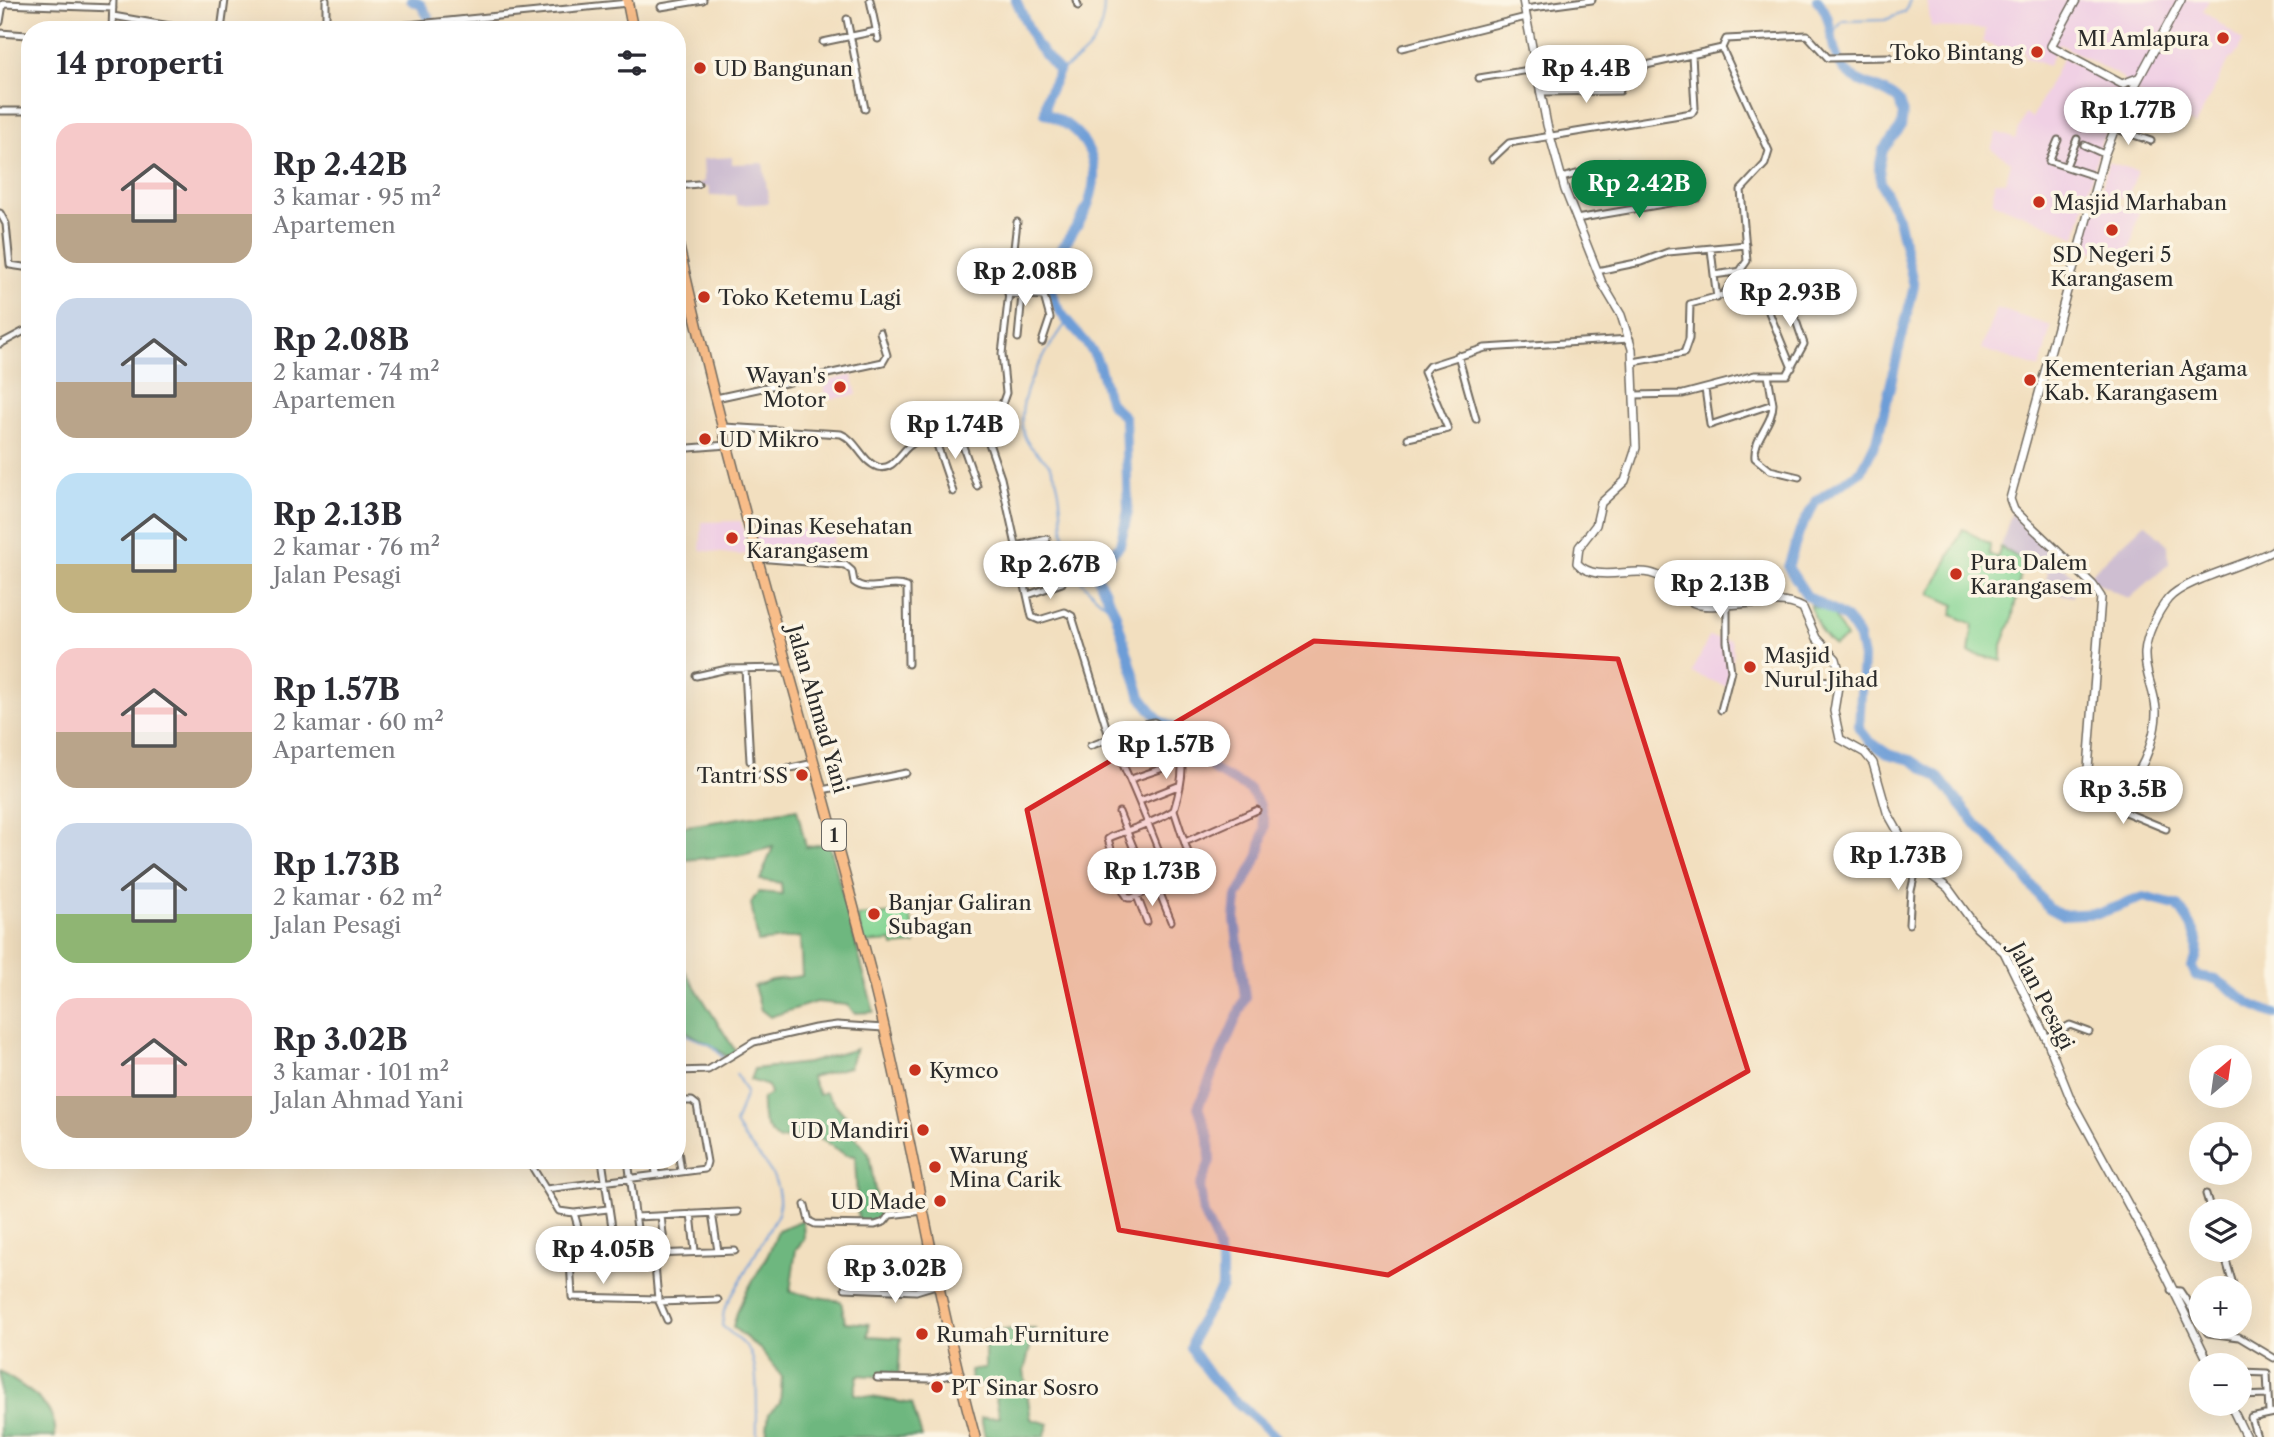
<!DOCTYPE html>
<html lang="id">
<meta charset="utf-8">
<style>
:root{--surface:#fff;--page:#f7f7f7;--text:#2b2b33;--muted:#7c7c81;--accent:#0b8043}
body{margin:0;font-family:"Libre Caslon Text",serif;background:var(--page);color:var(--text);height:100vh;display:flex;flex-direction:column;font-size:26px;white-space:nowrap}
*{box-sizing:border-box;margin:0}
p{font-size:23px;color:var(--muted)}
.icon{flex:none;width:38px;height:38px;fill:none;stroke:currentColor;stroke-width:2;stroke-linecap:round;stroke-linejoin:round}
.map{position:relative;flex:1;overflow:hidden}
.sheet{position:absolute;left:21px;top:21px;width:665px;height:1148px;display:flex;flex-direction:column;background:var(--surface);border-radius:28px;box-shadow:0 7px 28px #0002}
.sheet>*{flex:none}
.needle{width:46px;rotate:29deg}
.fabs{position:absolute;left:2189px;top:1045px;display:grid;gap:14px}
.fabs a{display:grid;place-items:center;width:63px;height:63px;border-radius:50%;background:var(--surface);box-shadow:0 7px 28px #0002;font-size:35px}
.price{position:absolute;translate:-50% -60px;padding:0 16px;border-radius:24px;background:#fff;color:#222;font-size:23px;line-height:46px;filter:drop-shadow(0 2px 4px #0008)}
.price::after{content:'';position:absolute;left:50%;top:42px;width:21px;height:16px;margin-left:-10px;background:inherit;clip-path:polygon(0 0,100% 0,50% 100%)}
.price.current{background:var(--accent);color:#fff}
ul{padding:0;list-style:none}
li{display:flex;align-items:center;gap:21px;height:175px;padding:0 35px}
li span{display:grid;place-items:center;flex:none;width:196px;height:140px;border-radius:21px;color:#555}
li>.icon{margin-inline-start:auto}
span .icon{width:84px;height:84px;fill:#fffc;stroke-width:1}
li b{font-size:30px}
h2{display:flex;justify-content:space-between;align-items:center;height:84px;padding:0 35px;font-size:30px}
.map>svg:first-child{display:block}
.built{fill:#f0d0e4}
.industrial{fill:#cebed1}
.green{fill:#88d696;stroke:#5a8060;stroke-width:2}
.forest{fill:#6eb77f;stroke:#4c7155;stroke-width:2}
.lines{fill:none;stroke-linecap:round;stroke-linejoin:round}
.stream{stroke:#6d9dd7;stroke-width:2}
.river{stroke:#6d9dd7;stroke-width:10}
.minor-casing{stroke:#716a5f;stroke-width:9}
.tertiary-casing{stroke:#716a5f;stroke-width:10}
.trunk-casing{stroke:#716a5f;stroke-width:12}
.minor{stroke:#fff;stroke-width:5}
.tertiary{stroke:#fff;stroke-width:7}
.trunk{stroke:#f8bd89;stroke-width:9}
.marked{fill:#d62828;fill-opacity:0.2;stroke:#d62828;stroke-width:5;stroke-linejoin:round}
.poi-dot{fill:#c8321e;stroke:#fcf5e5;stroke-width:2.5}
.labels{text-anchor:middle;dominant-baseline:central;stroke-width:7;stroke-linejoin:round;paint-order:stroke}
.shield{fill:#fcf5e5;stroke:#6a6863;stroke-width:2}
.shield-label{font-size:19px;font-weight:bold;fill:#2b2b2b}
.poi-label{font-size:21px;fill:#2b2b2b;stroke:#fcf5e5;text-anchor:start}
.street-label{font-size:21px;fill:#2b2b2b;stroke:#fcf5e5}
</style>
<div class="map">
<svg width="2274" height="1437" viewBox="0 0 2274 1437">
<rect width="100%" height="100%" fill="#fcf5e5"/>
<filter id="ink" filterUnits="userSpaceOnUse"><feTurbulence type="fractalNoise" baseFrequency=".0143" numOctaves="2"/><feDisplacementMap in="SourceGraphic" scale="14" xChannelSelector="R" yChannelSelector="G"/><feConvolveMatrix kernelMatrix="1 2 1 2 8 2 1 2 1" color-interpolation-filters="sRGB"/></filter>
<filter id="wash" filterUnits="userSpaceOnUse"><feTurbulence type="fractalNoise" baseFrequency=".00686" numOctaves="4" result="noise"/><feDisplacementMap in="SourceGraphic" scale="28" xChannelSelector="R" yChannelSelector="G"/><feGaussianBlur stdDeviation="1.57" result="paint"/><feColorMatrix in="noise" values="0 0 0 0 0 0 0 0 0 0 0 0 0 0 0 0 0 1.4 0 .05"/><feComposite in="paint" operator="in"/></filter>
<g filter="url(#wash)">
<rect width="100%" height="100%" fill="#f2dfbf"/>
<path class="built" d="M 1927,0 L 2209,0 L 2203,11 L 2243,41 L 2237,53 L 2229,60 L 2195,125 L 2129,89 L 2121,77 L 2058,43 L 2048,66 L 2024,57 L 2025,52 L 2016,48 L 2013,53 L 1982,42 L 1986,29 L 1931,27 Z
M 2063,57 L 2119,85 L 2125,93 L 2101,142 L 2076,237 L 1993,202 L 1994,181 L 2006,182 L 2011,162 L 1991,149 L 1997,132 L 2015,139 L 2025,114 L 2032,118 Z
M 2108,162 L 2138,171 L 2127,199 L 2101,192 Z
M 2097,198 L 2139,211 L 2129,254 L 2084,250 Z
M 1996,308 L 2051,326 L 2040,368 L 1981,349 Z
M 852,375 L 857,395 L 825,400 L 825,382 Z
M 741,521 L 750,553 L 739,555 L 700,550 L 702,522 Z
M 751,525 L 836,532 L 827,564 L 759,553 Z
M 1709,637 L 1731,640 L 1734,653 L 1728,687 L 1692,673 Z"/>
<path class="industrial" d="M 732,157 L 732,164 L 763,163 L 769,203 L 737,205 L 735,195 L 710,196 L 709,187 L 698,188 L 698,183 L 704,182 L 703,159 Z
M 2011,513 L 2076,579 L 2073,597 L 2043,590 L 2048,573 L 2033,556 L 2023,561 L 2001,547 Z
M 2145,523 L 2168,545 L 2169,564 L 2129,599 L 2097,583 L 2090,574 Z"/>
<path class="green" d="M 1963,529 L 1990,544 L 1989,554 L 1997,558 L 2001,547 L 2023,561 L 2012,620 L 2002,645 L 2002,661 L 1969,653 L 1973,624 L 1952,615 L 1955,605 L 1930,594 Z
M 1810,605 L 1832,612 L 1846,638 L 1834,645 C 1819,634 1816,621 1810,605 Z
M 910,912 L 915,944 L 893,946 L 892,941 L 863,943 L 857,916 Z"/>
<path class="forest" d="M 797,809 L 806,847 L 829,843 L 874,1012 L 854,1013 L 848,1005 L 816,1002 L 770,1017 L 761,1010 L 754,986 L 771,980 L 802,976 L 800,937 L 758,942 L 751,903 L 758,892 L 782,894 L 781,883 L 760,880 L 773,847 L 742,855 L 685,860 L 680,853 L 677,854 L 681,827 Z
M 677,958 L 736,1052 L 728,1058 C 711,1041 692,1039 677,1024 Z
M 856,1049 L 849,1067 L 811,1077 L 819,1095 L 825,1092 L 849,1120 L 856,1138 L 869,1154 L 880,1221 L 858,1221 L 855,1156 L 846,1155 L 811,1133 L 779,1140 C 764,1128 761,1118 762,1099 L 770,1094 L 768,1086 L 750,1080 L 754,1069 L 808,1063 Z
M 803,1220 L 804,1240 L 796,1249 L 790,1292 L 841,1301 L 845,1322 L 869,1324 L 868,1336 L 901,1338 L 898,1378 L 858,1375 L 854,1394 L 912,1404 L 922,1437 L 766,1437 L 769,1413 L 780,1403 L 782,1377 L 761,1350 L 733,1327 C 741,1289 768,1265 778,1230 Z
M 1035,1329 L 1024,1371 L 1031,1419 L 1049,1424 L 1044,1437 L 985,1437 L 981,1418 L 1000,1417 L 992,1382 L 971,1386 L 970,1371 L 985,1368 L 985,1330 Z
M 0,1372 C 23,1386 59,1405 55,1437 L 0,1437 Z"/>
<g class="lines">
<path class="stream" d="M 1832,34 L 1843,21 L 1885,20 L 1905,12 L 1910,0
M 1059,71 C 1089,56 1105,35 1104,0
M 1066,323 C 1046,353 1019,386 1022,425 C 1024,450 1043,453 1051,467 C 1058,479 1060,495 1061,509 C 1067,567 1069,575 1115,612
M 677,906 L 681,929 L 677,934
M 677,1031 L 713,1046 L 723,1058
M 736,1074 L 746,1092 L 735,1124 C 753,1158 783,1167 779,1212 L 724,1310 L 722,1326 C 731,1333 741,1340 748,1349 C 760,1363 756,1416 757,1437"/>
<path class="river" d="M 411,0 L 421,5 L 436,30
M 1016,0 L 1035,43 L 1059,71 L 1047,97 L 1045,113 C 1084,129 1104,159 1089,202 C 1082,226 1057,246 1052,273 C 1045,312 1080,328 1095,356 C 1103,371 1105,392 1110,402 C 1113,408 1121,413 1125,418 L 1128,511 L 1120,545 L 1095,572 L 1115,612 L 1141,697 L 1159,720 L 1186,735 L 1215,771 L 1249,789 L 1260,805 L 1265,827 L 1259,855 L 1237,897 L 1235,920 L 1245,998 L 1198,1107 L 1209,1138 L 1210,1161 L 1200,1187 L 1204,1215 L 1216,1241 L 1222,1266 L 1222,1287 L 1197,1328 L 1191,1348 C 1214,1388 1243,1406 1276,1437
M 1817,0 C 1835,18 1828,47 1842,67 C 1856,86 1884,86 1899,101 L 1903,114 L 1901,127 L 1883,150 L 1879,168 L 1881,183 L 1898,218 L 1914,286 L 1878,437 L 1862,470 L 1816,501 L 1800,530 L 1788,567 L 1807,596 L 1847,619 L 1859,638 L 1863,658 L 1859,728 L 1869,741 L 1888,754 L 1911,760 L 1939,778 L 1976,824 L 2020,870 L 2048,908 L 2061,915 L 2100,913 L 2144,897 L 2178,906 C 2192,926 2206,942 2192,967 L 2196,976 L 2216,979 L 2251,1004 L 2274,1014"/>
</g>
</g>
<g filter="url(#ink)">
<g class="lines">
<defs>
<path id="minor" d="M 870,0 L 878,39
M 1076,0 L 1078,6
M 661,7 L 703,0
M 1525,9 L 1592,0
M 113,16 L 193,30
M 847,19 L 865,109
M 0,22 L 3,4 L 113,8
M 112,30 L 113,0
M 221,30 L 225,0
M 326,30 L 326,0
M 358,30 L 628,3
M 0,33 L 27,35
M 823,42 L 876,31
M 1402,48 L 1526,17
M 1479,78 L 1536,69
M 1538,78 L 1624,70 L 1722,48 L 1726,39 L 1807,35 L 1828,58 L 1890,57
M 1540,92 L 1620,91 L 1618,71
M 0,111 L 30,111
M 2114,128 L 2151,141
M 2058,140 L 2049,161 L 2098,177
M 2084,145 L 2104,154
M 1492,159 L 1509,143 L 1692,113 L 1695,108 L 1692,55
M 2066,166 L 2077,139
M 1562,178 L 1619,162
M 677,186 L 698,184
M 0,213 L 6,224 L 10,265 L 30,268
M 1576,219 L 1698,198
M 1711,249 L 1714,275
M 983,252 L 1001,254 L 1009,277
M 1597,271 L 1641,262 L 1668,252 L 1746,245
M 1008,294 L 1044,296 L 1050,318 L 1042,342
M 1717,298 L 1714,275 L 1742,271
M 1764,300 L 1792,368
M 1018,338 L 1022,295
M 0,344 L 30,328
M 1458,355 L 1476,419
M 1633,362 L 1684,353 L 1689,339 L 1690,304 L 1723,295 L 1747,261 L 1741,190 L 1765,164 L 1769,151 L 1722,48
M 1768,375 L 1773,404
M 1705,389 L 1710,425 L 1773,404 C 1773,424 1753,438 1755,458 L 1770,470 L 1799,477
M 1634,395 L 1683,394 L 1755,375 L 1787,375 L 1804,344 L 1790,303
M 716,398 L 883,362 L 887,355 L 880,332
M 982,423 L 1001,478 L 1032,617 L 1039,620 L 1065,612 L 1072,616 L 1108,733 L 1111,740 C 1134,784 1150,830 1169,876 L 1166,883 L 1132,898 L 1128,898 L 1124,892 L 1108,839 L 1111,837 C 1131,829 1157,822 1174,810 C 1185,775 1190,742 1154,722 C 1132,726 1111,739 1090,746
M 724,427 L 841,434 C 857,440 862,462 878,467 C 892,471 899,455 908,447 C 927,430 973,425 997,419 L 1006,393 L 1002,354 L 1017,222
M 957,429 L 977,486
M 934,436 L 953,492
M 1408,438 L 1448,429 L 1424,372 L 1429,366 L 1485,348 L 1630,339
M 677,449 L 727,445
M 1017,546 L 1047,539
M 757,558 L 845,565 L 852,571 L 854,582 C 868,594 890,580 907,587 L 908,664
M 1023,571 L 1055,560
M 1028,595 L 1062,583
M 745,669 L 750,761
M 696,676 L 727,669 L 788,668
M 1783,679 L 1839,681
M 1721,710 L 1731,671 L 1727,642 L 1727,605
M 1122,760 L 1176,738
M 1131,779 L 1181,762
M 735,780 L 814,763
M 2108,789 L 2121,800 L 2120,810 L 2166,829
M 822,790 L 906,773
M 1140,801 L 1178,786
M 1174,810 L 1192,865
M 1119,812 L 1150,889
M 1185,842 L 1257,810
M 1157,886 L 1171,921
M 1137,896 L 1147,922
M 1909,924 L 1911,891 L 1917,865
M 2046,1038 L 2070,1025 L 2089,1032
M 677,1071 L 708,1070 L 754,1042 L 815,1028 L 837,1025 L 884,1028
M 677,1144 L 681,1171
M 528,1160 L 559,1211 L 574,1213 L 581,1237
M 602,1160 L 613,1234 L 637,1234
M 628,1160 L 640,1251 L 642,1254 L 654,1254 L 658,1299 L 667,1320
M 654,1160 L 656,1173
M 546,1189 L 705,1169 L 707,1162 L 697,1105 L 692,1101 L 677,1101
M 2206,1194 L 2211,1211
M 805,1205 L 809,1221 L 815,1224 L 875,1225 L 884,1222 L 890,1215 L 923,1211
M 574,1213 L 608,1209
M 712,1213 L 718,1251
M 691,1214 L 695,1251
M 661,1216 L 665,1252
M 636,1217 L 738,1212
M 613,1234 L 569,1240 L 572,1297 L 658,1299
M 2223,1250 L 2234,1288
M 654,1254 L 735,1251
M 845,1288 L 916,1291 L 939,1284
M 2171,1290 L 2180,1291 L 2202,1324
M 659,1302 L 718,1300
M 2203,1326 L 2208,1333 L 2239,1337 L 2274,1358
M 2240,1372 L 2267,1373 L 2269,1413
M 877,1378 L 932,1379 L 959,1373
M 2240,1396 L 2268,1395
M 2257,1437 L 2251,1418 L 2274,1413"/>
<path id="tertiary" d="M 1523,0 L 1547,125 L 1565,190 L 1602,283 L 1621,315 L 1632,349 L 1636,448 L 1625,481 L 1601,503 L 1596,525 L 1579,547 L 1577,563 C 1595,583 1628,568 1650,573 C 1670,577 1679,600 1700,605 C 1729,610 1778,593 1803,608 L 1816,638 L 1836,659 L 1840,674 L 1834,711 L 1840,739 L 1865,753 L 1873,763 L 1887,812 L 1917,865 L 1948,888 L 1977,928 L 2004,952 L 2046,1038 L 2071,1100 L 2159,1261 L 2210,1365
M 2076,0 L 2051,46 L 2122,84 L 2138,78
M 2181,0 L 2124,106 L 2104,156 L 2010,499 L 2014,510 L 2093,585 L 2101,597 L 2088,769 C 2090,780 2097,788 2109,790 C 2140,793 2157,734 2156,710 C 2155,691 2144,673 2145,653 C 2146,635 2157,613 2168,599 C 2185,579 2248,565 2274,550
M 2230,1404 L 2246,1437"/>
<path id="trunk" d="M 627,0 L 633,30
M 677,238 C 732,487 808,730 872,977 C 911,1129 933,1285 975,1437"/>
</defs>
<use href="#minor" class="minor-casing"/>
<use href="#tertiary" class="tertiary-casing"/>
<use href="#trunk" class="trunk-casing"/>
<use href="#minor" class="minor"/>
<use href="#tertiary" class="tertiary"/>
<use href="#trunk" class="trunk"/>
</g>
</g>
<path class="marked" d="M 1314,641 L 1618,659 L 1748,1071 L 1388,1275 L 1119,1230 L 1027,810 Z"/>
<g class="poi-dot">
<circle cx="2223" cy="38" r="7"/>
<circle cx="2037" cy="52" r="7"/>
<circle cx="700" cy="68" r="7"/>
<circle cx="2039" cy="202" r="7"/>
<circle cx="2112" cy="230" r="7"/>
<circle cx="704" cy="297" r="7"/>
<circle cx="2030" cy="380" r="7"/>
<circle cx="840" cy="387" r="7"/>
<circle cx="705" cy="439" r="7"/>
<circle cx="732" cy="538" r="7"/>
<circle cx="1956" cy="574" r="7"/>
<circle cx="1750" cy="667" r="7"/>
<circle cx="802" cy="775" r="7"/>
<circle cx="874" cy="914" r="7"/>
<circle cx="915" cy="1070" r="7"/>
<circle cx="923" cy="1130" r="7"/>
<circle cx="935" cy="1167" r="7"/>
<circle cx="940" cy="1201" r="7"/>
<circle cx="922" cy="1334" r="7"/>
<circle cx="937" cy="1387" r="7"/>
</g>
<g class="labels">
<rect class="shield" x="822" y="819.5" width="24" height="31" rx="5"/>
<g class="shield-label">
<text x="834" y="835">1</text>
</g>
<g class="poi-label">
<text x="2209" y="38" text-anchor="end">MI Amlapura</text>
<text x="2023" y="52" text-anchor="end">Toko Bintang</text>
<text x="714" y="68">UD Bangunan</text>
<text x="2053" y="202">Masjid Marhaban</text>
<text x="2112" y="254" text-anchor="middle">SD Negeri 5<tspan x="2112" dy="24">Karangasem</tspan></text>
<text x="718" y="297">Toko Ketemu Lagi</text>
<text x="2044" y="368">Kementerian Agama<tspan x="2044" dy="24">Kab. Karangasem</tspan></text>
<text x="826" y="375" text-anchor="end">Wayan's<tspan x="826" dy="24">Motor</tspan></text>
<text x="719" y="439">UD Mikro</text>
<text x="746" y="526">Dinas Kesehatan<tspan x="746" dy="24">Karangasem</tspan></text>
<text x="1970" y="562">Pura Dalem<tspan x="1970" dy="24">Karangasem</tspan></text>
<text x="1764" y="655">Masjid<tspan x="1764" dy="24">Nurul Jihad</tspan></text>
<text x="788" y="775" text-anchor="end">Tantri SS</text>
<text x="888" y="902">Banjar Galiran<tspan x="888" dy="24">Subagan</tspan></text>
<text x="929" y="1070">Kymco</text>
<text x="909" y="1130" text-anchor="end">UD Mandiri</text>
<text x="949" y="1155">Warung<tspan x="949" dy="24">Mina Carik</tspan></text>
<text x="926" y="1201" text-anchor="end">UD Made</text>
<text x="936" y="1334">Rumah Furniture</text>
<text x="951" y="1387">PT Sinar Sosro</text>
</g>
<g class="street-label">
<text transform="translate(818 709) rotate(74)">Jalan Ahmad Yani</text>
<text transform="translate(2042 996) rotate(63)">Jalan Pesagi</text>
</g>
</g>
</svg>
<div class="fabs">
<a><svg class="needle" viewBox="-14 -14 28 28"><path d="M0-13l5 13h-10z" fill="#e53935"/><path d="M0 13l5-13h-10z" fill="#7c7c81"/></svg></a>
<a><svg class="icon" aria-label="locate" viewBox="0 0 24 24"><circle cx="12" cy="12" r="6"/><path d="M12 2v4M12 18v4M2 12h4M18 12h4"/></svg></a>
<a><svg class="icon" aria-label="layers" viewBox="0 0 24 24"><path d="M12 4l9 5-9 5-9-5zM3 14l9 5 9-5"/></svg></a>
<a>+</a>
<a>−</a>
</div>
<b class="price" style="left:1586px;top:105px">Rp 4.4B</b>
<b class="price" style="left:2128px;top:147px">Rp 1.77B</b>
<b class="price current" style="left:1639px;top:220px">Rp 2.42B</b>
<b class="price" style="left:1025px;top:308px">Rp 2.08B</b>
<b class="price" style="left:1790px;top:329px">Rp 2.93B</b>
<b class="price" style="left:955px;top:461px">Rp 1.74B</b>
<b class="price" style="left:1050px;top:601px">Rp 2.67B</b>
<b class="price" style="left:1720px;top:620px">Rp 2.13B</b>
<b class="price" style="left:1166px;top:781px">Rp 1.57B</b>
<b class="price" style="left:2123px;top:826px">Rp 3.5B</b>
<b class="price" style="left:1898px;top:892px">Rp 1.73B</b>
<b class="price" style="left:1152px;top:908px">Rp 1.73B</b>
<b class="price" style="left:603px;top:1286px">Rp 4.05B</b>
<b class="price" style="left:895px;top:1305px">Rp 3.02B</b>
<section class="sheet">
<h2>14 properti<svg class="icon" aria-label="filters" viewBox="0 0 24 24"><path d="M4 7h16M4 17h16"/><circle cx="9" cy="7" r="2"/><circle cx="15" cy="17" r="2"/></svg></h2>
<ul>
<li><span style="background:linear-gradient(#f6c9c9 65%,#b9a48a 0)"><svg class="icon" aria-label="home" viewBox="0 0 24 24"><path d="M3 11l9-7 9 7M6 9v11h12V9"/></svg></span><div><b>Rp 2.42B</b><p>3 kamar · 95 m²</p><p>Apartemen</p></div></li>
<li><span style="background:linear-gradient(#c9d6e8 60%,#b9a48a 0)"><svg class="icon" aria-label="home" viewBox="0 0 24 24"><path d="M3 11l9-7 9 7M6 9v11h12V9"/></svg></span><div><b>Rp 2.08B</b><p>2 kamar · 74 m²</p><p>Apartemen</p></div></li>
<li><span style="background:linear-gradient(#bfe0f5 65%,#c2b280 0)"><svg class="icon" aria-label="home" viewBox="0 0 24 24"><path d="M3 11l9-7 9 7M6 9v11h12V9"/></svg></span><div><b>Rp 2.13B</b><p>2 kamar · 76 m²</p><p>Jalan Pesagi</p></div></li>
<li><span style="background:linear-gradient(#f6c9c9 60%,#b9a48a 0)"><svg class="icon" aria-label="home" viewBox="0 0 24 24"><path d="M3 11l9-7 9 7M6 9v11h12V9"/></svg></span><div><b>Rp 1.57B</b><p>2 kamar · 60 m²</p><p>Apartemen</p></div></li>
<li><span style="background:linear-gradient(#c9d6e8 65%,#8fb573 0)"><svg class="icon" aria-label="home" viewBox="0 0 24 24"><path d="M3 11l9-7 9 7M6 9v11h12V9"/></svg></span><div><b>Rp 1.73B</b><p>2 kamar · 62 m²</p><p>Jalan Pesagi</p></div></li>
<li><span style="background:linear-gradient(#f6c9c9 70%,#b9a48a 0)"><svg class="icon" aria-label="home" viewBox="0 0 24 24"><path d="M3 11l9-7 9 7M6 9v11h12V9"/></svg></span><div><b>Rp 3.02B</b><p>3 kamar · 101 m²</p><p>Jalan Ahmad Yani</p></div></li>
</ul>
</section>
</div>
